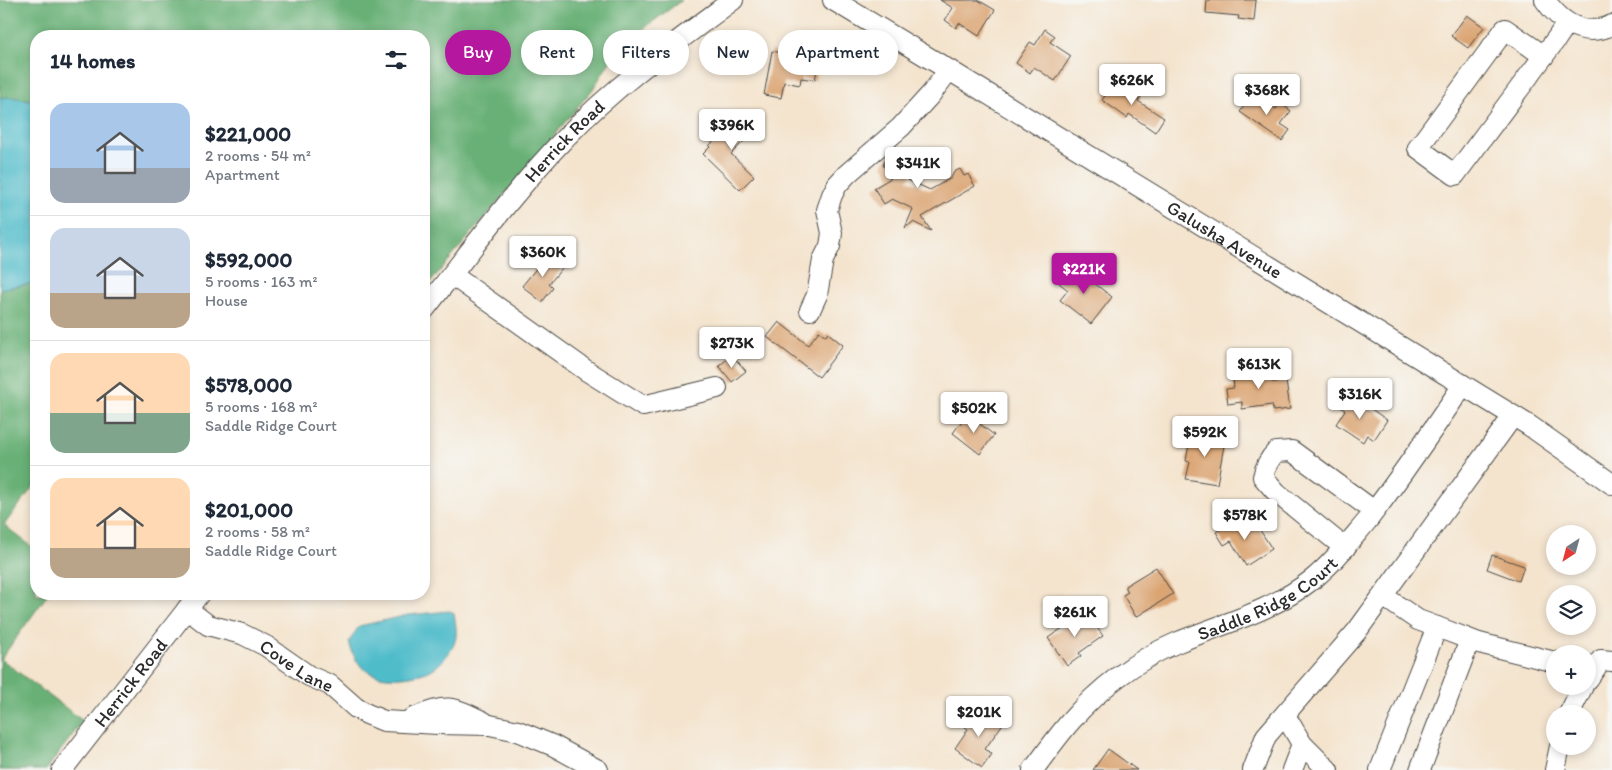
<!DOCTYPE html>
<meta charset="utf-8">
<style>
:root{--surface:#fff;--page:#f2f2f3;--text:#1f2937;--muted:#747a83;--line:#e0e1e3;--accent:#b5179e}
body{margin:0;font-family:Itim,sans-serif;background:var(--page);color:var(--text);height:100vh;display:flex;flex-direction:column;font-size:19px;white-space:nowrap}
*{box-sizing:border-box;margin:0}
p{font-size:16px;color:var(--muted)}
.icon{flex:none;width:28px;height:28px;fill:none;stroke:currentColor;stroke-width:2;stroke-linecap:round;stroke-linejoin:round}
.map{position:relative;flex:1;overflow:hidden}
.panel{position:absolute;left:30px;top:30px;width:400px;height:570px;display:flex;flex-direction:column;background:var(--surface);border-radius:20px;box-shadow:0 2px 8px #0003}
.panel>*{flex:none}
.guide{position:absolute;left:445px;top:30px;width:475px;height:45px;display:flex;gap:10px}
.needle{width:32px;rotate:216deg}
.fabs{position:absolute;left:1546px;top:525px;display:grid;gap:10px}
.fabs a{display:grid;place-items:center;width:50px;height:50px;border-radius:50%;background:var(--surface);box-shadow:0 2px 8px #0003;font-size:25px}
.price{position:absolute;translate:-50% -42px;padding:0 11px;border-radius:5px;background:#fff;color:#222;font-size:16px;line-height:32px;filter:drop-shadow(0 1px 2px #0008)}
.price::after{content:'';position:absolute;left:50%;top:30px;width:15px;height:11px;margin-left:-8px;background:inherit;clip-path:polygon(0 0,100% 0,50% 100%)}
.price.current{background:var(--accent);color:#fff}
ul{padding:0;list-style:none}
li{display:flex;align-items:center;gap:15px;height:125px;padding:0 20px}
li+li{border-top:1px solid var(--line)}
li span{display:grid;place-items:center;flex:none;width:140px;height:100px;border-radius:15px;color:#555}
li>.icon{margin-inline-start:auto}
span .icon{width:60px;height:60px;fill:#fffc;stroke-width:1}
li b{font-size:21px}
h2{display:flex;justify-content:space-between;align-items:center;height:60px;padding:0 20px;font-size:21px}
.chip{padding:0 18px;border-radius:22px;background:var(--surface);box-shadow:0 2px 8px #0003;font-size:18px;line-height:45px}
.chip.current{background:var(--accent);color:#fff}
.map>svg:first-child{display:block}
.forest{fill:#67b076;stroke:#496e50}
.water{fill:#50bcca;stroke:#3e747a}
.building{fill:#dba573}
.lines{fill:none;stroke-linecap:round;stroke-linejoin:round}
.minor-casing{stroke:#494743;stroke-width:22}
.minor{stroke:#fff;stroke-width:20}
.labels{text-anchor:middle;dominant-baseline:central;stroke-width:5;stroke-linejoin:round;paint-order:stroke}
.street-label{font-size:19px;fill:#2b2b2b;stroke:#f6f6f2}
</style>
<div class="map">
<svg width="1612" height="770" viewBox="0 0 1612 770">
<rect width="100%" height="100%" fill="#f6f6f2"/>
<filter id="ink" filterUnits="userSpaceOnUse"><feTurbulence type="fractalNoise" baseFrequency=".02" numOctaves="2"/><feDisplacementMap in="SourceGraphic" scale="10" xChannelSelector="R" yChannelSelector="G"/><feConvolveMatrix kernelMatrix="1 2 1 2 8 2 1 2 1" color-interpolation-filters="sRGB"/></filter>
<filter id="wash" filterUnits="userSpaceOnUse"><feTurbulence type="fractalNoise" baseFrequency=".0096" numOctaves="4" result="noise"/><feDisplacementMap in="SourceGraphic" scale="20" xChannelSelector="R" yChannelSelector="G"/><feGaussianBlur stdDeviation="1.12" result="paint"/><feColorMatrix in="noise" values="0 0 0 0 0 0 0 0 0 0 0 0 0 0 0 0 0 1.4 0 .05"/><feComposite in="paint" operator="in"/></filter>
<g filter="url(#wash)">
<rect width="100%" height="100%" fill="#f4e4ce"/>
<path class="forest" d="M 0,0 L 682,0 L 619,47 L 593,89 L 424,290 L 424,36 L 36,36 L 36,101 L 27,99 L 0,98 Z
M 36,283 L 36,483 L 4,525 L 36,550 L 36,594 L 48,594 L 1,659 L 83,721 L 46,770 L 0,770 L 0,289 Z"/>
<path class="water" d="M 9,97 L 36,101 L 36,283 L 0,289 L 0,98 Z
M 450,611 L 454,613 C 455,621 457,629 456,637 C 455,648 441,665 431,670 C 415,678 381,681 367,671 C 357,664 352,654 349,642 L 359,626 L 408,615 Z"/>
<g id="blocks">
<path class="building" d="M 940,0 L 978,0 L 995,10 L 979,36 L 959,23 L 956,28 L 945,20 L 953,8 Z
M 1207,0 L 1256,0 L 1254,21 L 1238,19 L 1239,16 L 1206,13 Z
M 1467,15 L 1484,27 L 1468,48 L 1451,36 Z
M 1045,29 L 1055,36 L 1050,42 L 1071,56 L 1055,81 L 1034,67 L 1030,73 L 1016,63 L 1030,42 L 1035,45 Z
M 772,51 L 819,60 L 815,80 L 801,78 L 800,85 L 784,82 L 781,98 L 764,95 Z
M 1115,81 L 1141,97 L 1138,101 L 1164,118 L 1155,132 L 1129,114 L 1127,118 L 1102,100 Z
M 1253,93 L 1276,109 L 1280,103 L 1291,111 L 1281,124 L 1290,130 L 1282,141 L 1240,112 Z
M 741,112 L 757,128 L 731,154 L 754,176 L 740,190 L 703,154 L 710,147 L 709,146 Z
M 893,150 L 912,159 L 907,170 L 911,175 L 908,180 L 930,190 L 951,178 L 954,172 L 960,169 L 964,176 L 968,174 L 975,186 L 922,217 L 931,231 L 913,222 L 905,228 L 913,209 L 892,199 L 884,204 L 874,188 L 891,178 L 883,165 L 889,153 Z
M 548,254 L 563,267 L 549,284 L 553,288 L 542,302 L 522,286 Z
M 1072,266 L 1112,297 L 1091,324 L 1060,300 L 1068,290 L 1059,283 Z
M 779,322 L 808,345 L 819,331 L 826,336 L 828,333 L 843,345 L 819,377 L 767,337 Z
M 732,355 L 746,371 L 732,382 L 719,366 Z
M 1269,363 L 1272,382 L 1286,381 L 1290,409 L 1273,411 L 1272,405 L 1242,409 L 1242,402 L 1228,404 L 1226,389 L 1234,388 L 1233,379 L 1252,377 L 1250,366 Z
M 1347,395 L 1356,401 L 1357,399 L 1387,420 L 1374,440 L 1367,435 L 1363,442 L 1336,424 L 1345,410 L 1339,406 Z
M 967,414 L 994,435 L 980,454 L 953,433 Z
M 1191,433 L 1225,440 L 1217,484 L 1186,479 L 1190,462 L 1186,461 Z
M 1236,520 L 1240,527 L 1250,520 L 1255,529 L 1258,527 L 1272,549 L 1246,566 L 1231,541 L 1224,545 L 1216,532 Z
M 1492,555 L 1524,566 L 1519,581 L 1487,569 Z
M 1156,567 L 1173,594 L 1136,617 L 1123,595 L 1128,592 L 1125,586 Z
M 1086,612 L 1103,636 L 1079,653 L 1081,656 L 1067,666 L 1048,638 Z
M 981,711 L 1002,725 L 985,749 L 992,754 L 982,768 L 955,748 L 968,729 L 965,727 L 973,715 L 977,717 Z
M 1108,749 L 1137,770 L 1093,770 Z"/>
</g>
</g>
<g filter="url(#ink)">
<use href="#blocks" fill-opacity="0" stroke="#494743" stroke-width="1"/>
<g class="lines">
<defs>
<g id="minor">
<path id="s1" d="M 833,0 L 949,70 L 1530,426 L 1612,484"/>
<path d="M 1545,0 C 1561,23 1584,38 1612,25"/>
<path d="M 1544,56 L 1505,29 L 1418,148 L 1455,175 L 1557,38 L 1567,23"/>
<path d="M 452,275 L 587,371 L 643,406 L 717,388"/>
<path id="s2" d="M 424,310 C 470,252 514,191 566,137 C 616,85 675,43 733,0"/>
<path d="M 810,310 L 817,295 L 823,260 L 830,246 L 832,233 L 827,210 L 832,195 L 837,185 L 847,174 L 901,127 L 931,94 L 949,70"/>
<path d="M 1345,548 L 1277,493 L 1263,477 C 1265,467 1269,459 1276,452 L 1292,451 L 1374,511"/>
<path d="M 1383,596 L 1418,620 L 1437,627 L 1479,643 L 1555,662"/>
<path id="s3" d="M 187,609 L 208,625 L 242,634 L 266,646 L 309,676 L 330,685 L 356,708 L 367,714 L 384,721 L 438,724 L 490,725 L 518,731 L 554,746 L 598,770"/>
<path d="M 1588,679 L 1601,660 L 1612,661"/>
<path d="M 1569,714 L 1583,686"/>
<path d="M 1285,715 L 1302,744 L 1328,770"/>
<path d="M 411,719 C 448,705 447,704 484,722"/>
<path id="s4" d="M 62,770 L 199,594"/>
<path id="s5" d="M 1033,770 C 1045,754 1057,737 1070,722 C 1098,689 1136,660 1176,643 C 1224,623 1271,612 1313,579 C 1334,562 1350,541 1367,521 C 1401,477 1432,431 1463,385"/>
<path d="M 1253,770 L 1266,736 L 1357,631 L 1513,416"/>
<path d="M 1292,770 L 1302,744"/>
<path d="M 1380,770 L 1437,627"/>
<path d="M 1420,770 L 1470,640"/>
<path d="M 1555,770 L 1560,746"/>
</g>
</defs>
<use href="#minor" class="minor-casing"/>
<use href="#minor" class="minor"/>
</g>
</g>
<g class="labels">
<g class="street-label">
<text stroke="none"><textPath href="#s2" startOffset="220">Herrick Road</textPath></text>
<text stroke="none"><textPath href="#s1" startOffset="459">Galusha Avenue</textPath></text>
<text stroke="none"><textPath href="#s5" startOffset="296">Saddle Ridge Court</textPath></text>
<text stroke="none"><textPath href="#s3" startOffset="125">Cove Lane</textPath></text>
<text stroke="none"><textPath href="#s4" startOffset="111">Herrick Road</textPath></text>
</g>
</g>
</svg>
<div class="fabs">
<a><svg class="needle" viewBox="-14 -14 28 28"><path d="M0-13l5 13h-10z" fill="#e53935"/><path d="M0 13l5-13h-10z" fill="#747a83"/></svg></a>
<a><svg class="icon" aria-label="layers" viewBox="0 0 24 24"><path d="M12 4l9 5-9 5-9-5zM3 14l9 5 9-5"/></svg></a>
<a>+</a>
<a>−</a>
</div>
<b class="price" style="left:1132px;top:106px">$626K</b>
<b class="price" style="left:1267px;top:116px">$368K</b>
<b class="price" style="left:732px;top:151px">$396K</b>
<b class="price" style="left:918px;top:189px">$341K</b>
<b class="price" style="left:543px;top:278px">$360K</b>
<b class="price current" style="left:1084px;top:295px">$221K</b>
<b class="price" style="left:732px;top:369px">$273K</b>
<b class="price" style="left:1259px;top:390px">$613K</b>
<b class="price" style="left:1360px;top:420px">$316K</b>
<b class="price" style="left:974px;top:434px">$502K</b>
<b class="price" style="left:1205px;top:458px">$592K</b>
<b class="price" style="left:1245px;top:541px">$578K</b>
<b class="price" style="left:1075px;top:638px">$261K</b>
<b class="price" style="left:979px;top:738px">$201K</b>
<div class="guide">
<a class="chip current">Buy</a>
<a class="chip">Rent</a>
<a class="chip">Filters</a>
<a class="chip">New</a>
<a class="chip">Apartment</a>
</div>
<section class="panel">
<h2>14 homes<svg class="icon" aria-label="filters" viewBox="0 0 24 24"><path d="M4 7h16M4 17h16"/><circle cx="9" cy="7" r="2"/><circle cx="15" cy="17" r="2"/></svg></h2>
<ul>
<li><span style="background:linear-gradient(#a9c7e8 65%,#9aa5b1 0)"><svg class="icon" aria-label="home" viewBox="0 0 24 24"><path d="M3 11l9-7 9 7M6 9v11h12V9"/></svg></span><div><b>$221,000</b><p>2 rooms · 54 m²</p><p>Apartment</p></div></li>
<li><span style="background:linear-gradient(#c9d6e8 65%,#b9a48a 0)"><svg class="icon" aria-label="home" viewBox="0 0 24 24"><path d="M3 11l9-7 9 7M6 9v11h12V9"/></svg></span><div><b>$592,000</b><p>5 rooms · 163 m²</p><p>House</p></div></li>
<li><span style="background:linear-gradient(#ffd9b3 60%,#7fa58c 0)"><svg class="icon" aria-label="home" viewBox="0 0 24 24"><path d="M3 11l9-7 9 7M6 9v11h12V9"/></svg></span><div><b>$578,000</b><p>5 rooms · 168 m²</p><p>Saddle Ridge Court</p></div></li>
<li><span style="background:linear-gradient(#ffd9b3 70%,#b9a48a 0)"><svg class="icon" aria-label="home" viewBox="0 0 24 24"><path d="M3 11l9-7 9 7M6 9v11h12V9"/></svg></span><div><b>$201,000</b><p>2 rooms · 58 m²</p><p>Saddle Ridge Court</p></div></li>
</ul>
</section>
</div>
